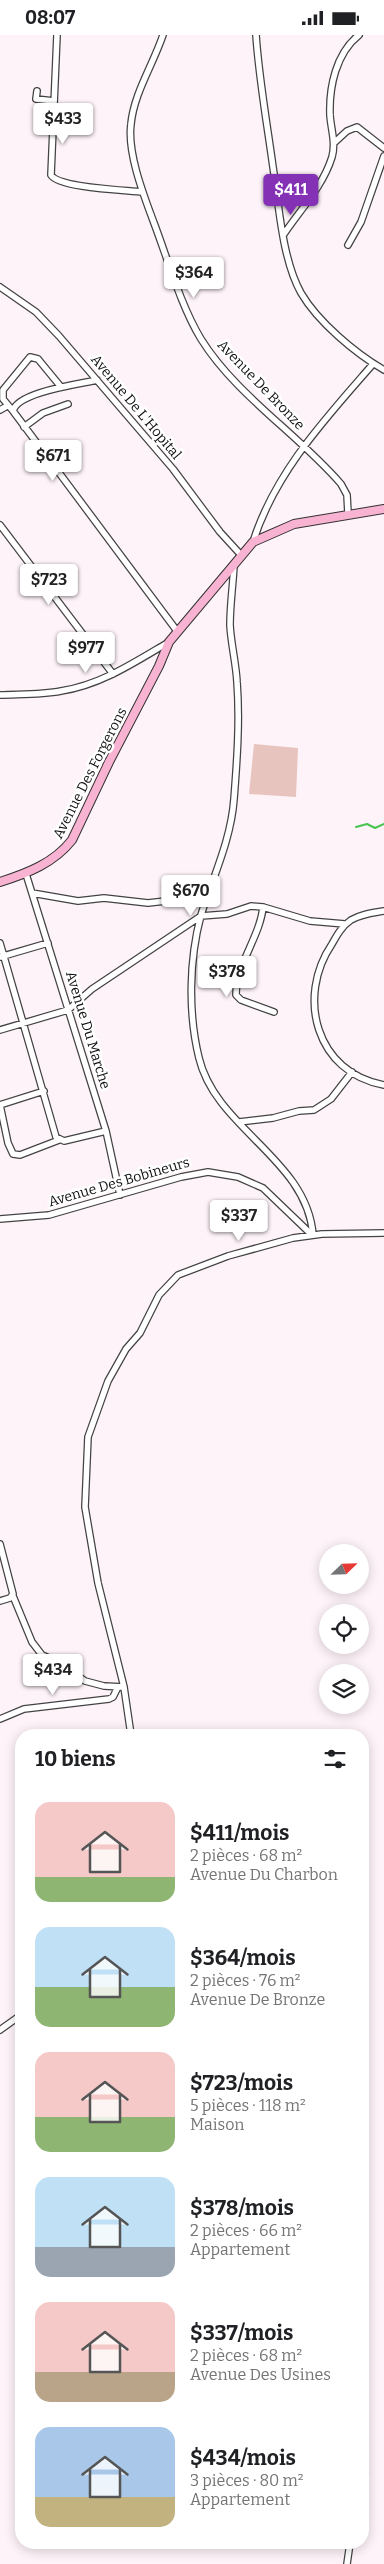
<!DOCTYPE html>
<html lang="fr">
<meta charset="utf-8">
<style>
:root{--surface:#fff;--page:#f6f6f6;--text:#202124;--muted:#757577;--accent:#8431b6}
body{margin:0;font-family:Bitter,serif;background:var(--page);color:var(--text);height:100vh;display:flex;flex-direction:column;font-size:19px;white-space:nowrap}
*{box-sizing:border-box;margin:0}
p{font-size:16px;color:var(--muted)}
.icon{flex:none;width:28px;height:28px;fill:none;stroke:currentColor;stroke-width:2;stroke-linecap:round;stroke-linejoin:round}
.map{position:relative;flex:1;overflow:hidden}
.drawer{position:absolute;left:15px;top:1694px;width:354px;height:820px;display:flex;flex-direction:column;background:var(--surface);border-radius:20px;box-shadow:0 2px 12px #0003}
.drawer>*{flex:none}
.needle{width:32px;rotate:67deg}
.tools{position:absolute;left:319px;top:1509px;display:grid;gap:10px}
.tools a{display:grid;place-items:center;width:50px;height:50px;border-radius:50%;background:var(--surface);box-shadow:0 2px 12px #0003;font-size:25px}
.price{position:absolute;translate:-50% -42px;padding:0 11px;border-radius:5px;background:#fff;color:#222;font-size:16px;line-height:32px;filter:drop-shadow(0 1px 2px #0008)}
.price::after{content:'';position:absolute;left:50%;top:30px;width:15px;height:11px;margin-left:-8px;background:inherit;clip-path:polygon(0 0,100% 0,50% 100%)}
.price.on{background:var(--accent);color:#fff}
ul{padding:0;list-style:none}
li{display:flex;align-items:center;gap:15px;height:125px;padding:0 20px}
li span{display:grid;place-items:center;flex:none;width:140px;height:100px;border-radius:15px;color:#555}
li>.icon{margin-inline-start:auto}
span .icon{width:60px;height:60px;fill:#fffc;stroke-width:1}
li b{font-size:21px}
h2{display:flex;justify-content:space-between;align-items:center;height:60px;padding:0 20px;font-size:21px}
.status{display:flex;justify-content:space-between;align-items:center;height:35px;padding:0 25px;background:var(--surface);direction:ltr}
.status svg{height:14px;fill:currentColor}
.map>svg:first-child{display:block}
.green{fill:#e7c5be}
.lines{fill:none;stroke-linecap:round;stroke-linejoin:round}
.stream{stroke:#48c451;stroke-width:2}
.street-casing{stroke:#434343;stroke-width:8}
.secondary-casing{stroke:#323232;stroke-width:10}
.street{stroke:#fff;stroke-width:5.5}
.secondary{stroke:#f9b3d2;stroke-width:8}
.labels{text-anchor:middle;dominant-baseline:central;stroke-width:5;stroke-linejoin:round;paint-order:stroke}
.street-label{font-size:14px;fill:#101010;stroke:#fff}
</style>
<div class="status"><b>08:07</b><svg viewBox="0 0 49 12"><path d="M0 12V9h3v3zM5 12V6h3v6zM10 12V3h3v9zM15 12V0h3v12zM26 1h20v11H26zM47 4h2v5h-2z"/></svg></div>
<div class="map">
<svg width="384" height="2529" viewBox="0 0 384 2529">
<rect width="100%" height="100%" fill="#fef3f9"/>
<path class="green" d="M 254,709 L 298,713 L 296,762 L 249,759 Z"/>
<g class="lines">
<path class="stream" d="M 356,792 L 367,789 L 375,793 L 384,789"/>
<defs>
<path id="street" d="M 57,0 L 51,140 C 59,153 125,155 142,157
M 163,0 C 153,30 134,58 131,89 C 127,118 144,161 154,188 C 168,225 181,271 201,304 C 235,359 299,400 341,449 L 347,460 L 348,478
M 256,0 C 259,44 267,88 273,132 C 279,170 282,224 301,258 C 318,287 355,318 384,335
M 37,56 L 36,64 L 54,66
M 335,107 L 347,96 L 357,92 L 384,113
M 284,199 C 301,174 323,151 332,122 C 336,107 331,95 330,80 C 329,52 336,18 359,0
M 348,210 L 361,187 L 384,121
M 0,252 L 36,277 L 59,301 L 173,434 L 220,497 L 241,520
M 97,345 C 80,349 17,357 13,376 L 177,596
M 0,375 L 7,371
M 13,376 L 3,364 L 3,355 L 30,322 L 38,324 L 61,352
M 24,392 L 43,378 L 68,369
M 0,490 L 113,639
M 253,507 C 275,437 326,383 373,329
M 234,530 C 233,550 230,570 230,590 C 231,609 236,628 237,647 C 240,685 237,726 234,764 C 231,805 213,842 201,880 C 189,925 188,978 199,1023 C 216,1094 307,1124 313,1200
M 0,660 C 20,659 41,660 61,656 C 101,650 135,627 169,607
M 26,839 L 106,1096 L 120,1160
M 32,858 L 78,866 L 104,863 L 148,868 L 192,863 L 206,867
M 263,872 C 260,902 236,929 236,960 L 241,965 L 274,977
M 384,876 C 372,878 361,879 351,885 C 342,891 337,900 332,909 C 296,962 316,1038 384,1050
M 0,908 L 56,1102 L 64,1106 L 106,1096
M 0,922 L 48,908
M 0,995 L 68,975 L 92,954 L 201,881 L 227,879 L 251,871 L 263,872 L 310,886 L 345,889
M 0,1070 L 8,1108 L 13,1119 L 20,1120 L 59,1105
M 0,1070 L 44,1056
M 239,1087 L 273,1083 L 299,1076 L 314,1075 L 331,1064 L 352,1037
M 0,1184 L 49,1180 L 181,1142 L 208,1137 L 238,1142 L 263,1153 L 312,1200
M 0,1509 L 13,1559 L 10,1563 L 0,1566
M 13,1561 L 32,1607 L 42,1620 L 60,1628 L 85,1646 L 104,1651 L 124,1652
M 0,1684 L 24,1674 L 109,1664 L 113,1662 L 118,1652
M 131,1700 L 124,1652 L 98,1548 L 85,1472 L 88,1402 L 108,1346 L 126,1314 L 140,1298 L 159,1260 L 178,1240 L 228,1221 L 293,1203 L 322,1199 L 384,1198
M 0,1995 L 21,1980
M 362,2445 L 365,2439
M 347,2529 L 350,2508"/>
<path id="secondary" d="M 0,847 C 28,838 54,828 72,805 L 109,727 L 159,631 L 169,607 L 253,507 L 294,489 L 384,474"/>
</defs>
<use href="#street" class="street-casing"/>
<use href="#secondary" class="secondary-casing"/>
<use href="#street" class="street"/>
<use href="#secondary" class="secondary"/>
</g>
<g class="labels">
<g class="street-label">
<text transform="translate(261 350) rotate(46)">Avenue De Bronze</text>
<text transform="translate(136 372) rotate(50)">Avenue De L'Hopital</text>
<text transform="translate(90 738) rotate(-63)">Avenue Des Forgerons</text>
<text transform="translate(88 995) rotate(73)">Avenue Du Marche</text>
<text transform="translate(119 1147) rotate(-16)">Avenue Des Bobineurs</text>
</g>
</g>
</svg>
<div class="tools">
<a><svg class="needle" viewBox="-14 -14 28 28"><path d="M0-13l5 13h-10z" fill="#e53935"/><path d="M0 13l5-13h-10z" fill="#757577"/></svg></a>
<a><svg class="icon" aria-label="locate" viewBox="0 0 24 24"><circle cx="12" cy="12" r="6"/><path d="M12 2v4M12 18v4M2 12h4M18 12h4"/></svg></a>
<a><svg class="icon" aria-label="layers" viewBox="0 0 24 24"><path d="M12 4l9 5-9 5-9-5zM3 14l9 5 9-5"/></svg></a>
</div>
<b class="price" style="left:63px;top:110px">$433</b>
<b class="price on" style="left:291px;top:181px">$411</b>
<b class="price" style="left:194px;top:264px">$364</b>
<b class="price" style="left:53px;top:447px">$671</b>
<b class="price" style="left:49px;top:571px">$723</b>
<b class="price" style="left:86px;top:639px">$977</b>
<b class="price" style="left:191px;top:882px">$670</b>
<b class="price" style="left:227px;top:963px">$378</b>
<b class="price" style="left:239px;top:1207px">$337</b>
<b class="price" style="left:53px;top:1661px">$434</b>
<section class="drawer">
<h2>10 biens<svg class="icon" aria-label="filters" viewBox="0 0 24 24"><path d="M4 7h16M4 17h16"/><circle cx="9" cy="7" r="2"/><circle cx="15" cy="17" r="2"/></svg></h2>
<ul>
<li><span style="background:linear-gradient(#f6c9c9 75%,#8fb573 0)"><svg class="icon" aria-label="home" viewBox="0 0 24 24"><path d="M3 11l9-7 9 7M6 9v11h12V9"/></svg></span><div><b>$411/mois</b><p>2 pièces · 68 m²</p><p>Avenue Du Charbon</p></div></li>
<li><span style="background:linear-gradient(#bfe0f5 60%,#8fb573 0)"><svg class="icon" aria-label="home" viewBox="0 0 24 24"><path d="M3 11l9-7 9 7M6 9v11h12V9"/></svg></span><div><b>$364/mois</b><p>2 pièces · 76 m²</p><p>Avenue De Bronze</p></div></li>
<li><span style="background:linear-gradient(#f6c9c9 65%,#8fb573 0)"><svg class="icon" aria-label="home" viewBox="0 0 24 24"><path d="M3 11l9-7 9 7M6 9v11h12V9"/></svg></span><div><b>$723/mois</b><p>5 pièces · 118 m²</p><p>Maison</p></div></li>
<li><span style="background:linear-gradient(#bfe0f5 70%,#9aa5b1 0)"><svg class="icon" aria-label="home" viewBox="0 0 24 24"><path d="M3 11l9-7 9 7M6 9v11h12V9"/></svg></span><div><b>$378/mois</b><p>2 pièces · 66 m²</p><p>Appartement</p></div></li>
<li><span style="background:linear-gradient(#f6c9c9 70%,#b9a48a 0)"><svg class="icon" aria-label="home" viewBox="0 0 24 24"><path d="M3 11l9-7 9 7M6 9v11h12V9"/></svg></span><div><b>$337/mois</b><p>2 pièces · 68 m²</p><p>Avenue Des Usines</p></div></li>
<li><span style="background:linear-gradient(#a9c7e8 70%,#c2b280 0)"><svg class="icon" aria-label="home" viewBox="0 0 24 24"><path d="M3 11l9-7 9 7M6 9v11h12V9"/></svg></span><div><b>$434/mois</b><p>3 pièces · 80 m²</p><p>Appartement</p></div></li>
</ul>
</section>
</div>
